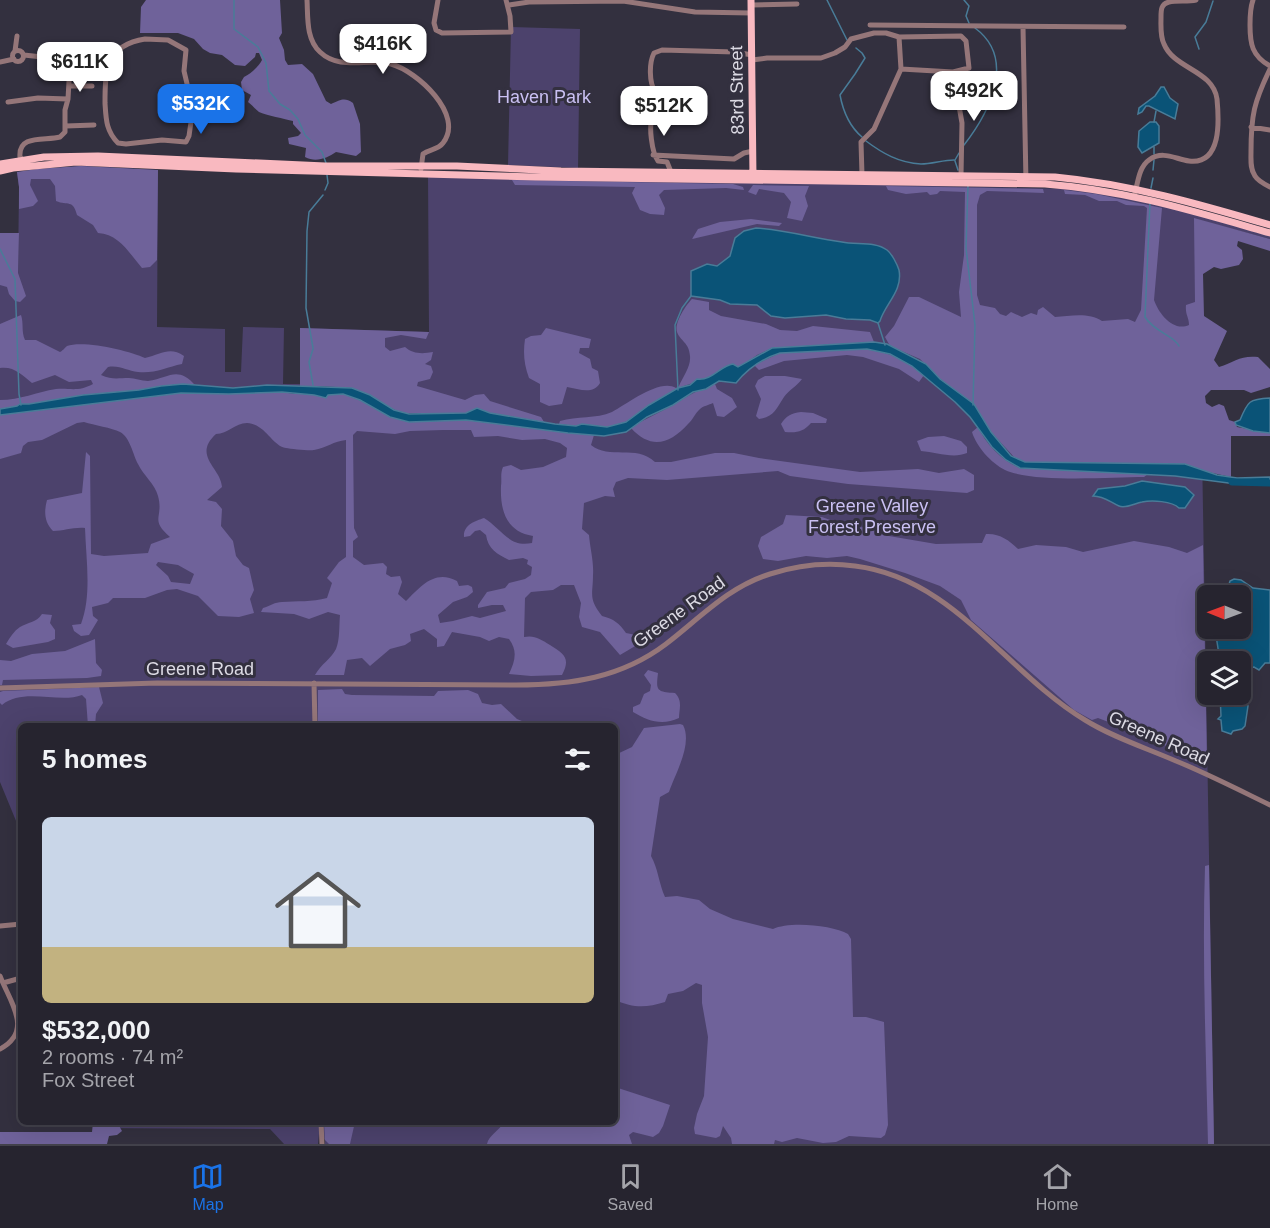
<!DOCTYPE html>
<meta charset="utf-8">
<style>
:root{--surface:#26242f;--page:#2e2c37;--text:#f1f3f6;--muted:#a4a4aa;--line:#42414b;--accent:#1a73e8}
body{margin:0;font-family:Arial,sans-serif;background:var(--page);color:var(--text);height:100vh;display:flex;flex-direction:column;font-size:22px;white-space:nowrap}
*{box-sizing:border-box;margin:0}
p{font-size:20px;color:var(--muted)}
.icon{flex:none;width:33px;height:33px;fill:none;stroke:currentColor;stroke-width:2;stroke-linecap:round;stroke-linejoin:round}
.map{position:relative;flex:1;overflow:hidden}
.details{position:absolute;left:18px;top:723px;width:600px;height:402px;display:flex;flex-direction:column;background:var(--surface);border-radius:9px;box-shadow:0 6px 24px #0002,0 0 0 2px var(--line)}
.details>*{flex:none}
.needle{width:39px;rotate:271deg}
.buttons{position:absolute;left:1197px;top:585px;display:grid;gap:12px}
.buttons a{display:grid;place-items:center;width:54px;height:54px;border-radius:9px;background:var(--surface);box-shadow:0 6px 24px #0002,0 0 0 2px var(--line);font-size:30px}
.price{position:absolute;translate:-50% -51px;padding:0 14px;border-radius:12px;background:#fff;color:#222;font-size:20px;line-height:39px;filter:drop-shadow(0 2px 3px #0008)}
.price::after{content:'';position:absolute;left:50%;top:36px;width:18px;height:14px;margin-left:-9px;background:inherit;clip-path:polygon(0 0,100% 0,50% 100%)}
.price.selected{background:var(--accent);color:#fff}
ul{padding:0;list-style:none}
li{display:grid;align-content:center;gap:12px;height:318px;padding:0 24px}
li+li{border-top:2px solid var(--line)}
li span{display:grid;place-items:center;height:186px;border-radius:9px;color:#555}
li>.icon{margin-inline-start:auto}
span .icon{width:108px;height:108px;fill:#fffc;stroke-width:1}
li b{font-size:26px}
h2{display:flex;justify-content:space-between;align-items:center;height:72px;padding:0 24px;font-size:26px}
.menu{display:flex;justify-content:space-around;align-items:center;height:84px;border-top:2px solid var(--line);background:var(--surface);font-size:16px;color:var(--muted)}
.menu a{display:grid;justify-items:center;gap:3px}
.menu .selected{color:var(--accent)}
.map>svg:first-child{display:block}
.green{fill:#4c426c}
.forest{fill:#6f629a;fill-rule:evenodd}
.water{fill:#0a5377;stroke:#497c98;stroke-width:1.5}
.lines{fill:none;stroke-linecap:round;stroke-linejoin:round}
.stream{stroke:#497c98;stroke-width:1.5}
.river{stroke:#0a5377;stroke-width:7}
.minor{stroke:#957679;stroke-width:5}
.major{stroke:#f9b9c0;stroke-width:7}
.labels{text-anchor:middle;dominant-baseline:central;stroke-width:6;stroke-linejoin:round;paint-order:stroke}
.street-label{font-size:18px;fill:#dcdae4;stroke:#33303f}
.park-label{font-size:18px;fill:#cac0f3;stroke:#33303f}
</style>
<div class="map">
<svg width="1270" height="1144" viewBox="0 0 1270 1144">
<rect width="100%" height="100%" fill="#33303f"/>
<path class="green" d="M 511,27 L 580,29 L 578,168 L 508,165 Z
M 81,166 L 158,170 L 157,327 L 225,329 L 225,372 L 241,372 L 243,327 L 284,328 L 283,384 L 301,384 L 300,328 L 429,332 L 428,175 L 1075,189 L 1145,200 L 1270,236 L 1270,239 L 1198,220 L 1214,1144 L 325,1144 L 325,1140 L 319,1134 L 318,1144 L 284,1144 L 270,1129 L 94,1128 L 94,1122 L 615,1122 L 615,726 L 21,726 L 21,833 L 0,782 L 0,278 L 18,273 L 19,187 L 17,172 Z"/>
<path class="forest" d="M 146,0 L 280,0 L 282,33 L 279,38 L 284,50 L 285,60 L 288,65 L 302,64 L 313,74 L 326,101 L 331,104 C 341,100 344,97 353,103 L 360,124 L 361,152 L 356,156 L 336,152 C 327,158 316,163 305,157 L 306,148 L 289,144 L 288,138 L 298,136 L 301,133 L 293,124 L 293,121 C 285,119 266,115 259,112 C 255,109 252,105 248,102 L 251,95 L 242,90 L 241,82 L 244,77 C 251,74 259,66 262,60 L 259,53 L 256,53 L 255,57 L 245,66 L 235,65 L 222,55 L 210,53 L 203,49 L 194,39 L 178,33 L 140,33 L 141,7 Z
M 81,166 L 158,170 L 157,260 L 150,267 L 142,268 C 129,253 119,234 98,233 L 93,225 L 77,215 C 73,199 68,206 56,201 L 55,186 L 50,179 L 31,179 L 30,185 L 38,201 L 33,206 L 19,209 L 19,187 L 17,172 L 37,169 Z
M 512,180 L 733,184 L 743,187 L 744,190 L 726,188 L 664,190 L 659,195 L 665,208 L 664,215 L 650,214 L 640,210 L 632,193 L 635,187 L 515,185 Z
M 753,185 L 809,186 L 805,196 L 808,206 L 802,221 L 787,218 L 791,202 L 784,193 L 759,189 L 756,195 L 748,192 Z
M 886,186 L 1043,189 L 1044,193 L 987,191 L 980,195 L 977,205 L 977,295 L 980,305 L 995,308 L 1000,314 L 1006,316 L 1011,312 L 1022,317 L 1031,313 L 1037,315 L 1038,310 L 1043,307 L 1055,317 C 1070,316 1089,312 1102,321 L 1128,319 L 1135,322 L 1141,310 L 1147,208 L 1144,206 L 1126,205 L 1117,201 L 1099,201 L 1085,195 L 1065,194 L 1064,190 L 1096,194 L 1162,208 L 1154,300 C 1159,314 1173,332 1189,325 C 1189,317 1185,315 1186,305 L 1195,302 L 1194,218 L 1270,239 L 1270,251 L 1238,241 L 1237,246 L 1242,250 L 1243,259 L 1239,265 L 1221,269 L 1214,267 L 1203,274 L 1204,316 L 1227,331 L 1214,360 L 1219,367 C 1234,362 1241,355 1258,357 L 1270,369 L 1270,387 L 1251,393 L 1244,390 L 1211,390 L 1205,396 L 1206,403 L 1212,407 L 1219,404 L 1224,406 L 1229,420 L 1235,422 L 1237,427 L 1270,433 L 1270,436 L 1231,436 L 1231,477 L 1166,463 L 1054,464 L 1025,462 L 1015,458 L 991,432 L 976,408 L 971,403 L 940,379 L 920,359 L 890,346 L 885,337 L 894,326 L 909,297 L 919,297 L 961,317 L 959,292 L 964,255 L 965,192 L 940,191 L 937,194 L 930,195 L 927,192 L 906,194 L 888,190 Z
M 751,219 L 782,223 L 779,226 L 757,224 L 692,239 L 698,229 L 720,222 Z
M 0,233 L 19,233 L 18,273 L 26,296 L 20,302 L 15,301 L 9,294 L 7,287 L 0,285 Z
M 692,299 L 709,302 L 709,310 L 721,316 L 766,324 L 780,330 L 797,331 L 813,326 L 870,332 L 874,342 L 772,348 L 757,355 L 742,366 L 720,370 L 716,375 L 678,388 L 649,405 L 632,419 L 620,424 L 607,427 L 582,424 L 576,426 L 559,424 L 560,421 C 577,416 596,419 612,412 C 627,404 660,378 676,388 L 679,386 C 683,376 691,367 690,356 C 689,342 680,341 677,332 C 674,323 686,305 692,299 Z
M 21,315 C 24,324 21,331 25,340 L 36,340 L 60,352 C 61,352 66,347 67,346 C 84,340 130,351 145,358 C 161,354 170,346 184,356 L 182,364 C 167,367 154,374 138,372 C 127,371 120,365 108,367 L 101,375 C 112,380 118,378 129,378 C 135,378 141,381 148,381 C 170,378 177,365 196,386 L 183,384 L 161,386 L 139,390 L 83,395 L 0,409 L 0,400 C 20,400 37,392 56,389 C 72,388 78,392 93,384 L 91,380 L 69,382 L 55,375 L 32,383 C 22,375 14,366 0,368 L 0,324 Z
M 300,328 L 429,332 L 426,339 L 401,335 L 385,338 L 385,347 L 390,351 L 405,347 C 413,354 422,354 433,352 L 431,360 L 425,364 L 431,366 L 433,372 L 430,379 L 418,382 L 417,386 L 465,400 L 475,395 L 484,394 L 490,401 L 541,417 L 544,422 L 490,413 L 480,409 L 466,413 L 401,413 L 352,388 L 321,386 L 300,387 Z
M 546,328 L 591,339 L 589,348 L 580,348 L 579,353 L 590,359 L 592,368 L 598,371 L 600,383 C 593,395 579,389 567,387 L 562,404 L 549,406 L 540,402 L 540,384 L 529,378 C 524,365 523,353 525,339 L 531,336 L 541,335 Z
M 867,349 C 889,352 907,361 924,375 L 919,382 L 899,369 L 863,357 L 847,355 L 784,361 L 759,370 L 754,365 L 780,353 Z
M 765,376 L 785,376 L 802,379 C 797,386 789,390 784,397 C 776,409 774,417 759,419 L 756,416 L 761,399 L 755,386 L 758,380 Z
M 715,384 L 717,389 L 732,398 L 737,407 L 724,417 L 717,416 L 713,403 C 709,405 703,406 700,409 C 695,413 693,420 688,424 C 670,444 651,450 631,428 C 644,419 659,413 673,405 C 687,396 700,389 715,384 Z
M 282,392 L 294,394 L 343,394 L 373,405 L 384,413 L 412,421 L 466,420 L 594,435 L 591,445 C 609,460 636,444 655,462 L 671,462 L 715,453 L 734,453 L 759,458 L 860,472 L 918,469 L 939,473 L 964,469 L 974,475 L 974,490 L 967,493 L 848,484 L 790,476 L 778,471 L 667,480 L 628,478 L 616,482 L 613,489 L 615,497 L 605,496 L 584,503 L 582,529 L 589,535 C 590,548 594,562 593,575 C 593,595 588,598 602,616 C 614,619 619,623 626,633 L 636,635 L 642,642 L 620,655 L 600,632 L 582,627 L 579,617 L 581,603 L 574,585 L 561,585 L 553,590 L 531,592 L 525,598 L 524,637 C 535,635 540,639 550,645 C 564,654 571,658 562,675 L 531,676 L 509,674 C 515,661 518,651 509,639 L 499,637 L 489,641 L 480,637 L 452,632 L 444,646 L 437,647 L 437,639 L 424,629 L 410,634 L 411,641 L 405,645 L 390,649 L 370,666 L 362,658 L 347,660 L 344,675 L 315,675 C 321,664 331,659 336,649 C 340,640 339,625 340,615 L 328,612 L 309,619 L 294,614 L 261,612 L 263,608 C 270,606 275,602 282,602 C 297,601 312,602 327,598 L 332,583 L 327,578 L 339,562 L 346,557 L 346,440 C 334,441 326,448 314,450 C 310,451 291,449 286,448 C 272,446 266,424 247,423 C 235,423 228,434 216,434 C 192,456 221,468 222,487 L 207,500 L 216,502 L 222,509 L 221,526 L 233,541 L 236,556 L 243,565 L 249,568 L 254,590 L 250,599 L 254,613 L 239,617 L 218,616 L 198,596 L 177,589 L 167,590 L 145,598 L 113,598 L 108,603 L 92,607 L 93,616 L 98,620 L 89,635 L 81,636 L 74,631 L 72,625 L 81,624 C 92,595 86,559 85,528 C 73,527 64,531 53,531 C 44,522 44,511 47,500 L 82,493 L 86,452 L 90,456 L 91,554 L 104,556 L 148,553 L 151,544 L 170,537 C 149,519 164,518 158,496 C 155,484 143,475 138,464 C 133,455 130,437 120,432 C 112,428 94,425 84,422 L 77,423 L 42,440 L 28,442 L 23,446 L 21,453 L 0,459 L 0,415 L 167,393 ZM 443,430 L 471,430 L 474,437 L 498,436 L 522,440 L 545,439 L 560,443 L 567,448 L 566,457 L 543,467 L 521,470 L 511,465 L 503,467 C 500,474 502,479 501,486 C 500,510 506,532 533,536 L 532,543 C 509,548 502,529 484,518 C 475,521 463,525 464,537 L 470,536 L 475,531 L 480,530 L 486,535 C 488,549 497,554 509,560 L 523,558 L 528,560 L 527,564 L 532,567 L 531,575 L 525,579 L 509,583 L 505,588 L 487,592 L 478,605 L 478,608 L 492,605 L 503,605 L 506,611 L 480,618 L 472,616 L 453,621 L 440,623 L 438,615 L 453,602 L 467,597 L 473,592 L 472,587 L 468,585 L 459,586 L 457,581 C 435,569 421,586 406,601 L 398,594 L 402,582 L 400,576 L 391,577 L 386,574 L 387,567 L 383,563 L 364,565 L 353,557 L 353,541 L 358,537 L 354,528 L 353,435 L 357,431 L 395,434 L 410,431 ZM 158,562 L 178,565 L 194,574 L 190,584 L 171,582 L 168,576 L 156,565 Z
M 801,412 L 813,413 L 827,419 L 826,423 L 811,423 C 803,432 797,433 785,432 L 781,424 C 786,416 791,413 801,412 Z
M 978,427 C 986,444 1002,461 1020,468 L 1148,474 L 1144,477 C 1111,477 1033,483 1005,470 C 991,463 976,446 972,432 Z
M 944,436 L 961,441 L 967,447 L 967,453 C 953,459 936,452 921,451 L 917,441 L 928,437 Z
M 786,515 L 822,517 L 852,528 L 877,526 L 883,535 L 936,544 L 982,543 L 986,534 C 999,533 1009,540 1018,549 L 1036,545 L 1066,547 L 1083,552 L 1134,541 L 1169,547 L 1187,553 L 1203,545 L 1207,764 L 1137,733 L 1098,718 L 1092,720 L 1074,710 L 971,620 L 961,600 L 940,586 L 905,573 L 860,559 L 847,556 L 827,558 L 806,556 L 778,561 L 763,559 L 758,546 L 761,537 L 783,524 Z
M 42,614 L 52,615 L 50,623 L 55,630 L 55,639 L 48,642 L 13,648 L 6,644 C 10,637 14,631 20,627 C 28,622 36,623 42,614 Z
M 95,639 L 96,663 L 102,670 L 101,676 L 87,678 L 3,680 L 2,685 L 0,685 L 0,660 L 11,661 L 32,654 L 65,651 Z
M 648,670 L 658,673 C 656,690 656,692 675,693 C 683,701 679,709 679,718 C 662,726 648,721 633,712 L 633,707 L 640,704 L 644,694 L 650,691 L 651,685 L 644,675 Z
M 99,687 L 103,703 L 96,714 L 95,726 L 88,726 L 86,699 L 82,695 C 60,704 23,687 2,705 L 0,703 L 0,692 L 3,691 Z
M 342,689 L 345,694 L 352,695 L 434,696 L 438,691 L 468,690 L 478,694 L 482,703 L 492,705 L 501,704 L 517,719 L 534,726 L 318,726 L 318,690 Z
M 680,724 L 683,725 C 693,744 675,774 669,792 L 660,797 L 651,856 C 658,868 659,884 665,897 L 677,896 L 699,900 L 710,909 L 733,919 L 773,929 C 789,921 833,925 848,934 L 851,939 L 853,1017 L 866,1017 L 884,1022 L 888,1125 L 885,1135 L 881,1138 L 849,1136 L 836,1142 L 823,1143 L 797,1138 L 782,1142 L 775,1140 L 774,1144 L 732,1144 L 731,1138 L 723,1126 L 720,1136 L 716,1138 L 695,1134 L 694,1128 L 697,1114 L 704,1096 L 708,1037 L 702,1003 L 702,985 L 696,983 L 683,991 L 668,994 L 665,1002 C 646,1008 633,1008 615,1000 L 615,755 L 632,747 L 644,728 Z
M 1209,865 L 1214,1144 L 1208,1144 C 1206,1051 1202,958 1205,866 Z
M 615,1087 L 670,1105 L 663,1126 L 659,1133 L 653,1137 L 633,1132 L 629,1135 L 632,1144 L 487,1144 C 489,1135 499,1131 504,1122 L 615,1122 Z
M 93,1122 L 117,1122 L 122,1131 L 117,1135 L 109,1136 L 107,1144 L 0,1144 L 0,1132 L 92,1132 Z
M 324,1122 L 355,1122 L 350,1144 L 329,1144 L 325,1140 Z"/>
<path class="water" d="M 1161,87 L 1164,87 L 1170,98 L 1178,104 L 1175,119 L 1149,106 L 1146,106 L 1142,112 L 1138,114 L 1139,108 L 1155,96 Z
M 1150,122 L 1156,122 L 1159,126 L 1159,143 L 1142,153 L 1138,147 L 1139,131 Z
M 756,228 C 786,230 813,238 842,242 C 857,245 875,241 887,250 C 892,254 897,264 899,270 C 903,291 885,304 880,321 L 878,323 L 870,320 L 846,319 L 826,315 L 785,318 L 771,316 L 757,305 L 730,304 L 720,300 L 691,296 L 691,271 L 707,264 L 717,266 L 730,256 L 735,238 L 744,231 Z
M 874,342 L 887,344 L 926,364 L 940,379 L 974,404 L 991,432 L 1011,456 L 1025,462 L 1185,464 L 1217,475 L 1237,478 L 1270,477 L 1270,484 L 1236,484 L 1175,476 L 1020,468 L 1006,460 L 992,447 L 970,417 L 955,402 L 912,366 L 890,354 L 867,349 L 780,353 C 761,359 748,368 736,383 L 719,381 L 706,389 L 693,392 L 673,405 L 647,417 L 626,432 L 604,436 L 568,433 L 466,420 L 409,422 L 390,417 L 360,400 L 343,394 L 328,395 L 326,398 L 314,395 L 282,392 L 229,394 L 181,393 L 0,415 L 0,409 L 17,406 L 20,404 L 29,404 L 83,395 L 139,390 L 161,386 L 183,384 L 233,388 L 267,385 L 352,388 L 370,395 L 394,410 L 409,414 L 466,413 L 477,408 L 490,413 L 555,424 L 576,426 L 582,424 L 607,427 L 626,422 L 649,405 L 678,388 L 690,385 L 697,379 C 712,381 720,366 733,364 L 738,367 L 772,348 Z
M 1270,398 L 1270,433 L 1253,431 L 1236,425 L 1235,422 L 1240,420 C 1248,401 1249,399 1270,398 Z
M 1142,481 L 1185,487 L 1194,495 L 1185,508 L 1179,508 C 1172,501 1152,500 1142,502 C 1135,503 1126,509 1119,506 C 1110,502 1104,496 1093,496 L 1098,489 L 1125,486 Z
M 1234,579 L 1241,580 L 1253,588 L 1270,590 L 1270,663 L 1265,663 L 1259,670 L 1254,667 L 1241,669 L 1240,662 L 1220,661 L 1215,629 L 1240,628 L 1240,596 L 1226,595 L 1230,581 Z
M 1241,693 L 1244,693 L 1244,699 L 1248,706 L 1245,726 L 1242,729 L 1233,731 L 1231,734 L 1222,731 L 1221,720 L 1218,719 L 1221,716 L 1220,695 L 1240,694 Z"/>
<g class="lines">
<path class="stream" d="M 234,0 L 234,29 L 258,47 L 266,63 L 269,91 L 280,104 L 290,110 L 298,119 L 305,135 L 322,152 L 326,163
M 827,0 L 847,40
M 964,0 L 969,6 L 966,16 L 969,23
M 856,48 L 862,53 L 865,58 L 855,74 L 840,95 C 843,111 849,126 862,137
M 1199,49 L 1195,37 L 1206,22 L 1213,1
M 1154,122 L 1156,111
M 866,141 C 882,153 899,163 921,164 C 932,164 943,160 954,160
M 964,145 C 989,113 1017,59 975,28
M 1154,147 L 1154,154
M 955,160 L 959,153
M 955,161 L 958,170
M 1153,170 L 1154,160
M 968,185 L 966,248 L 975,325 L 973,405
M 1151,188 L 1153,178
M 325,190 L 328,183 L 327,175
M 1150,202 L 1145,317 C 1154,332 1175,336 1179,346
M 0,249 L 15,279 L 19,394 L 21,405
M 878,323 L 885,345
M 313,348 L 306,308 L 307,231 L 309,212 L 323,195
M 313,385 L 309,362 L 313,349
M 678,390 L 675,325 L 682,308 L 691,296"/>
<path class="river" d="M 1232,482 L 1270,483"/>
<path class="minor" d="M 307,0 C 308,18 306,39 320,52 C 340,71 368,58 391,64 C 417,71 465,115 443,143 C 438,150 429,149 423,154 L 421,169
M 438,0 L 434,23 L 436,30 L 442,33 L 511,32 L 510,16 L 506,0
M 1253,0 C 1250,8 1250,16 1250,25 C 1250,44 1252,56 1270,66
M 509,5 L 529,2 L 623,1 L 695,12 L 751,13
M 751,5 L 797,4
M 870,25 L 1124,27
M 1023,27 L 1026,183
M 145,39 L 168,40 L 186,50 L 184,71 L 188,88 L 191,122 L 189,136 L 186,142 L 162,140 L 126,144 L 118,143 C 106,131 106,119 105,103 C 105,71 106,45 145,39 Z
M12.5 56a5.5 5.5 0 1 1 11 0a5.5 5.5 0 1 1-11 0Z
M 15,51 L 17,36
M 752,60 L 767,58 L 821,58 L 835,53 L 845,47 L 851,39 L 874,33 L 886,33 L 899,37 L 961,36 L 966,41 L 969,68 L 953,72 L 901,69
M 0,62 L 14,59
M 1270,69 C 1254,102 1251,115 1251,152 C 1251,160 1250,169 1255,176 C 1258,181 1264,184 1270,187
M 953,72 L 962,123 L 961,176
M 69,86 L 92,86
M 687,97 L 673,110 C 667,104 659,98 655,92 C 649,82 649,63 654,53 L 662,50 L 735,52 L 752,55
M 8,102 L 38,98 L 68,99
M 655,115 L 656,93
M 66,126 L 94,125
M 1251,127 L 1270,130
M 653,155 L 734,159 L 744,153 L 753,151
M 23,160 L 20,157 C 18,134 45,141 60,137 L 65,132 L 65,110 L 68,99 L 70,64 L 63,55 L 42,57 L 24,55
M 671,172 L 667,162 L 658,161 C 652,153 648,125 653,117 C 658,109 668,102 674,94
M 862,175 L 861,142 L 874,129 L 901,69 L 899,37
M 1135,193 C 1138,182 1139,167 1149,160 C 1163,150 1175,159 1189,161 C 1222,165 1219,120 1217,99 C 1213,70 1174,69 1164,44 C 1160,36 1161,26 1161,17 C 1161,10 1161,4 1169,2 C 1177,0 1188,2 1196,0
M 314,683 L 315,726
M 0,688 L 157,683 L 516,685 C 571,685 621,678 666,644 C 700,618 728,587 770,574 C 798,565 827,562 855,566 C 954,578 1005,672 1085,720 C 1112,737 1146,748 1176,761 C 1208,774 1239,790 1270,805
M 0,926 L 21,924
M 0,976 C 10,1002 34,1031 0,1049
M 3,983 L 21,978
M 321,1122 L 322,1144"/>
<path class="major" d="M 751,0 L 753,177
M 0,164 L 44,157 L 98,156 L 325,166 L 457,166 L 561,171 L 1055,177 C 1129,184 1199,204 1270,225
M 0,171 L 13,168 L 76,162 L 236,169 L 535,177 L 1045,184 C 1125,190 1193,211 1270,233"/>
</g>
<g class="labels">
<g class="street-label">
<text transform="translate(737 90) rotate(-91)">83rd Street</text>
<text transform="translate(679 612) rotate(-36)">Greene Road</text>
<text x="200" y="669">Greene Road</text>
<text transform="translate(1159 738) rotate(24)">Greene Road</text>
</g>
<g class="park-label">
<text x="544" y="97">Haven Park</text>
<text x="872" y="506">Greene Valley<tspan x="872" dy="21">Forest Preserve</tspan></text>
</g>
</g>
</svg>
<div class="buttons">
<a><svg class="needle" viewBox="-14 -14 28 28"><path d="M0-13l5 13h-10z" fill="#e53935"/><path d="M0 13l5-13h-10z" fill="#a4a4aa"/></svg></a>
<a><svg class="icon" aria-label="layers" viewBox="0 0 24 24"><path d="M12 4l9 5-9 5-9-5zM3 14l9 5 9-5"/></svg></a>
</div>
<b class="price" style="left:383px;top:75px">$416K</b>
<b class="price" style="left:80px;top:93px">$611K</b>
<b class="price" style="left:974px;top:122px">$492K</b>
<b class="price selected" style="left:201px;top:135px">$532K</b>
<b class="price" style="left:664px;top:137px">$512K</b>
<section class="details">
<h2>5 homes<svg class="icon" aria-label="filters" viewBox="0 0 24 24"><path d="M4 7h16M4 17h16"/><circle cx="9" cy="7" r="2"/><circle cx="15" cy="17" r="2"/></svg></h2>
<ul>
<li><span style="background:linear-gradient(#c9d6e8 70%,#c2b280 0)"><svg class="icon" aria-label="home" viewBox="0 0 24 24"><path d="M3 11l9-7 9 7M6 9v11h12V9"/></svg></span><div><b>$532,000</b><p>2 rooms · 74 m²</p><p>Fox Street</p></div></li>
</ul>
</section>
</div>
<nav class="menu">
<a class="selected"><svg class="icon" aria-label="map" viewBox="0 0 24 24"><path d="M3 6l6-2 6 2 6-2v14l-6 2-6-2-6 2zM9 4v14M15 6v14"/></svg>Map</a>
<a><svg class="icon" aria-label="saved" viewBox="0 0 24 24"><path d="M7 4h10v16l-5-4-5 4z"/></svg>Saved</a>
<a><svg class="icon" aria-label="home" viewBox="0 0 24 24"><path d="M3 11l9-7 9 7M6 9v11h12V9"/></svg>Home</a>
</nav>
